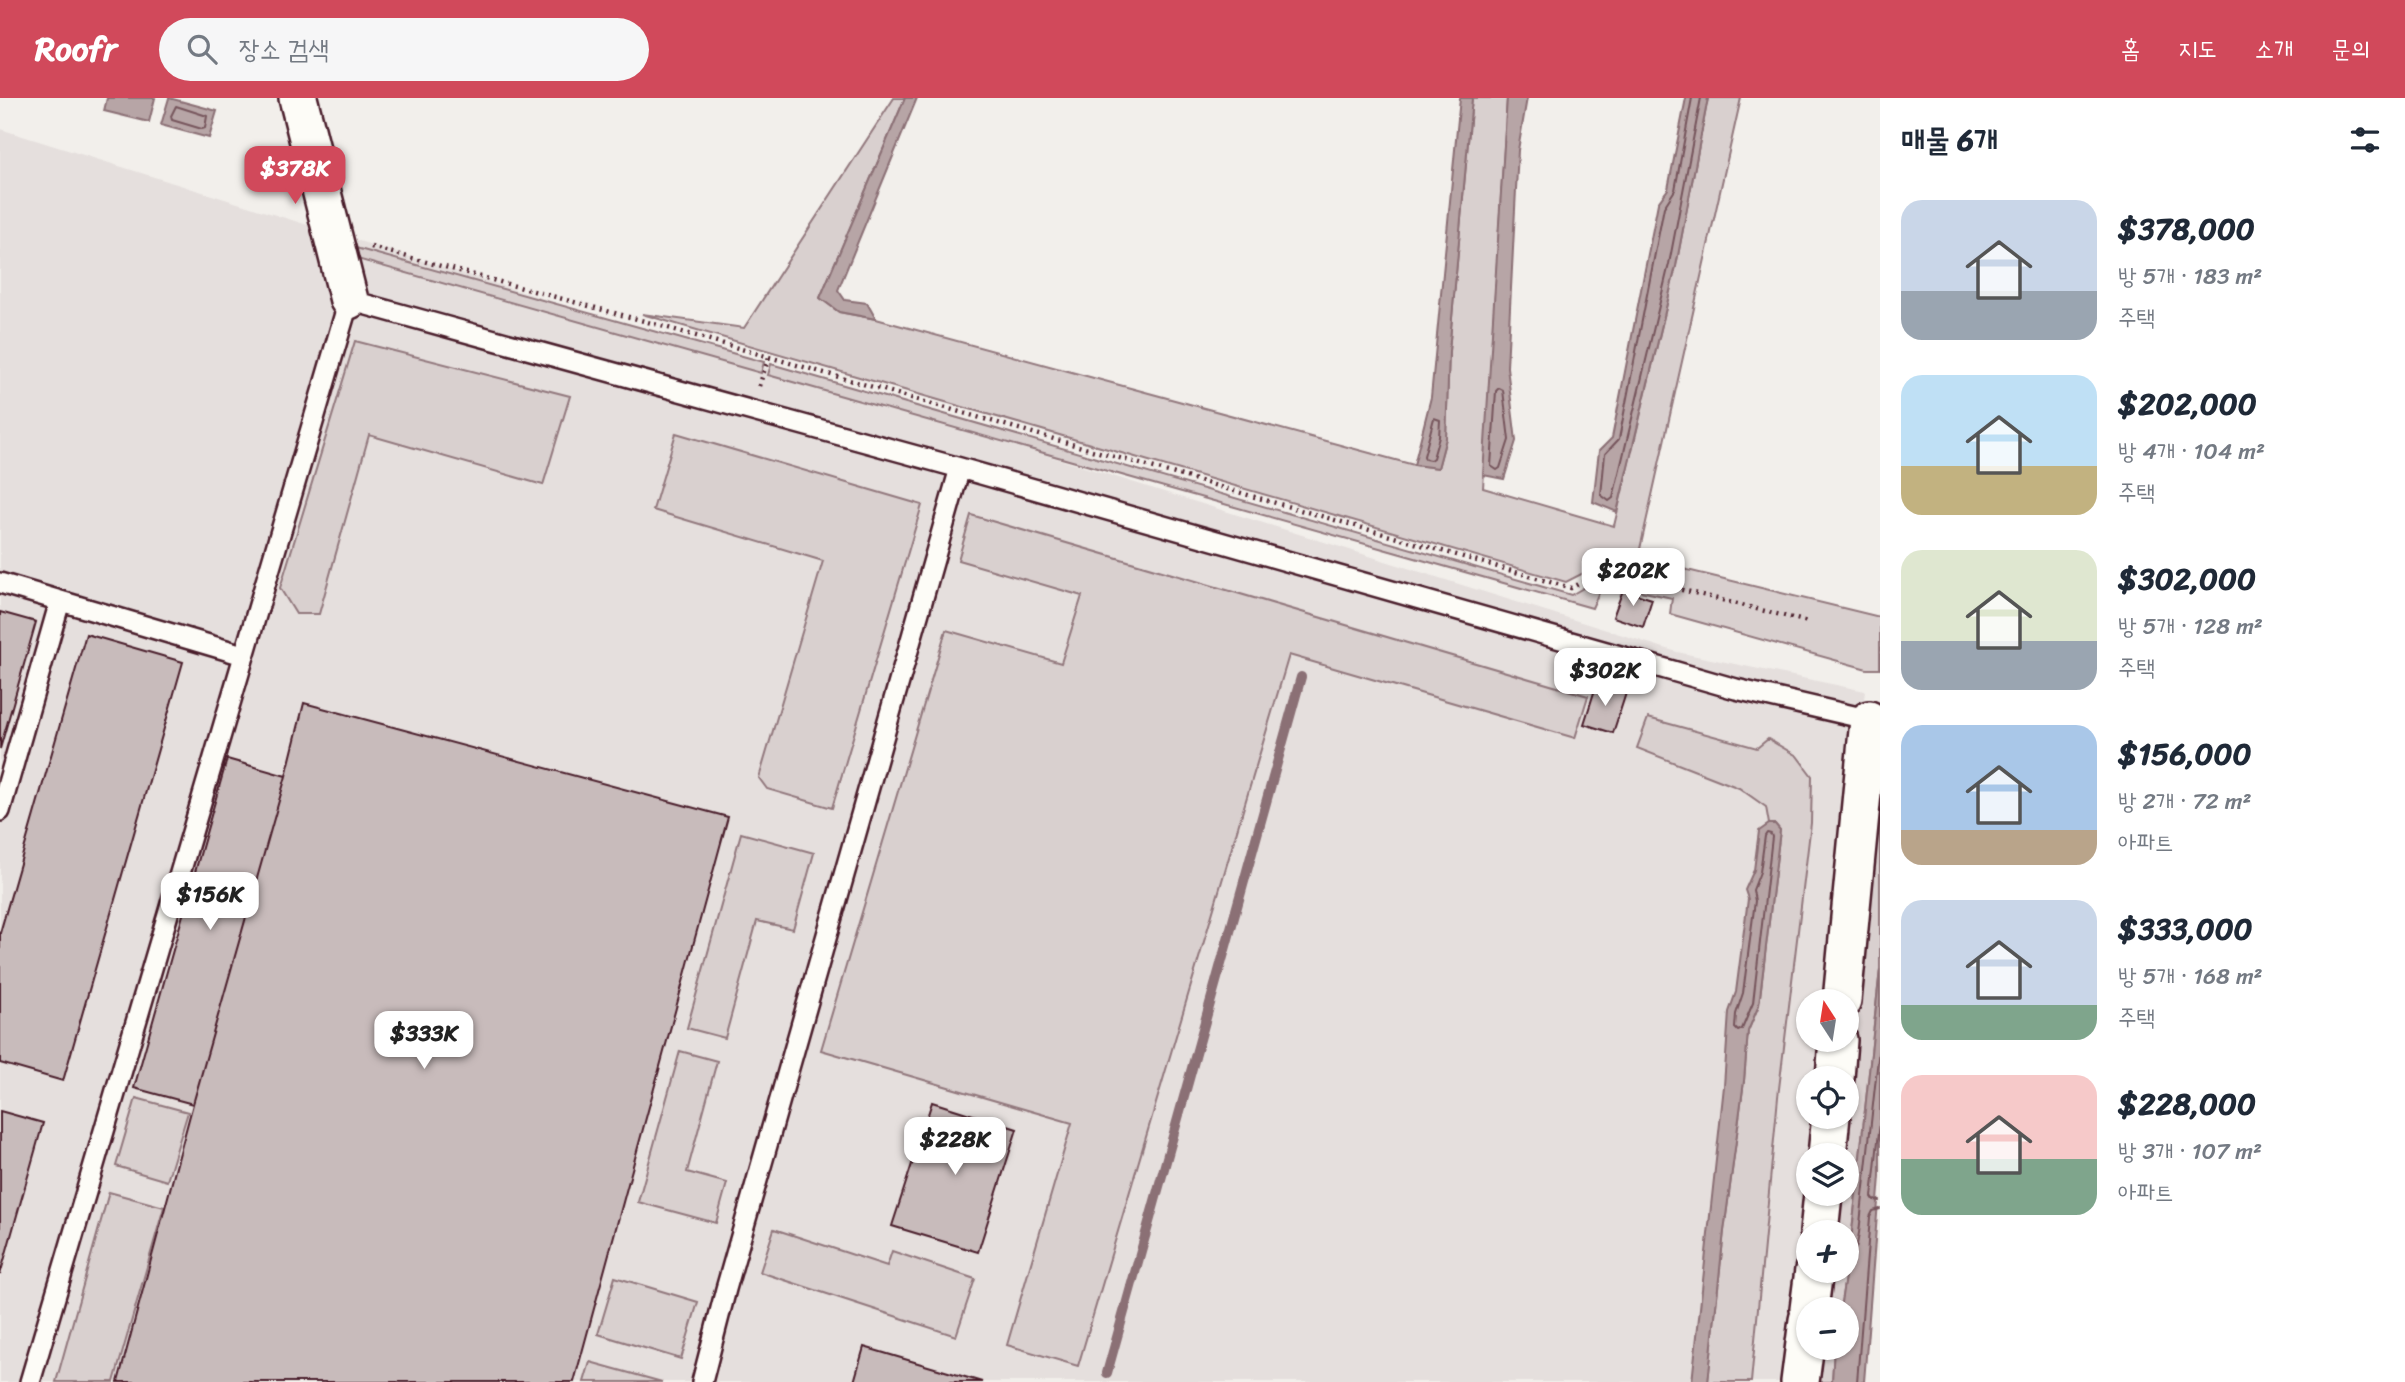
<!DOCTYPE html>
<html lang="ko">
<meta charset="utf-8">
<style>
:root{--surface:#fff;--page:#f6f6f7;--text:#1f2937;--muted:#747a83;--accent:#d1495b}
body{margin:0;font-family:Sriracha,"Poor Story",sans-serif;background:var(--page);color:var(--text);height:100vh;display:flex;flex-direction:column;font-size:26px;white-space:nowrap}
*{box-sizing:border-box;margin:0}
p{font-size:23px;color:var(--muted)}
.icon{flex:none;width:38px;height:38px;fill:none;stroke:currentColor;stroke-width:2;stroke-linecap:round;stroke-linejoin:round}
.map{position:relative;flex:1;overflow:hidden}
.side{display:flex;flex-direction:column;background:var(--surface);width:525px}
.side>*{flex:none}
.needle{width:46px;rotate:348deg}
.controls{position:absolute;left:1796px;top:891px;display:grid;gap:14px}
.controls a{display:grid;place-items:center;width:63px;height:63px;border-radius:50%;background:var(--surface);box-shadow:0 2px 5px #0004;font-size:35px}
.price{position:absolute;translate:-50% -60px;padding:0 16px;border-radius:14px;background:#fff;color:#222;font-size:23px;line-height:46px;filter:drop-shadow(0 2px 4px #0008)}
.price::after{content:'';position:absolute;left:50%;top:42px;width:21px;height:16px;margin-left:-10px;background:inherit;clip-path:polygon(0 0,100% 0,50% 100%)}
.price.active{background:var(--accent);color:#fff}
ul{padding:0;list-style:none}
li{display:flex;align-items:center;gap:21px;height:175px;padding:0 21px}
li span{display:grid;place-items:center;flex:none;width:196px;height:140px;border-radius:21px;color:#555}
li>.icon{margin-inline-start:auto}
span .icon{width:84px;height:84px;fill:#fffc;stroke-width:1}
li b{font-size:30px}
h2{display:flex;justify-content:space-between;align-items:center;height:84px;padding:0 21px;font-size:30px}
header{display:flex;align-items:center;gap:42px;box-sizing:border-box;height:98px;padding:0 35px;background:var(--accent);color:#fff}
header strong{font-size:33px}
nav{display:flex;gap:38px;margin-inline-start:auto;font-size:24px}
.search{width:490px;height:63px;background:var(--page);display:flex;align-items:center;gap:18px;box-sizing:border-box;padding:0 24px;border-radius:38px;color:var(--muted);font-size:26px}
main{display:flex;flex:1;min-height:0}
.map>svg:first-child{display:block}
.built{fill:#e5dfdd}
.green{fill:#d9d0cf;stroke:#92787d;stroke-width:2}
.water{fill:#b7a5a6;stroke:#8b6f75;stroke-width:2}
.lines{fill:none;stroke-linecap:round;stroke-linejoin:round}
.shore{stroke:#76555c;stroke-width:2}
.stream{stroke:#8b6f75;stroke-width:10}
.building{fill:#c8bbbb;stroke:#4a1f2b;stroke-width:2}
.service-casing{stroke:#4a1f2b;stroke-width:24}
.minor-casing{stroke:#4a1f2b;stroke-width:42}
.path{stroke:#4a1f2b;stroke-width:4.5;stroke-dasharray:2 5;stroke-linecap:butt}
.service{stroke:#fdfcf7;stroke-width:19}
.minor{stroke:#fdfcf7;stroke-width:37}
</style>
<header>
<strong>Roofr</strong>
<div class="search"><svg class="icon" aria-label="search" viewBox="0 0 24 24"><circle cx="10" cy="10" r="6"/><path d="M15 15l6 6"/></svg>장소 검색</div>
<nav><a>홈</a><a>지도</a><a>소개</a><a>문의</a></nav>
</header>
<main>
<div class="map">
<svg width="1880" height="1284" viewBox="0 0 1880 1284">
<rect width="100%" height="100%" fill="#f2efeb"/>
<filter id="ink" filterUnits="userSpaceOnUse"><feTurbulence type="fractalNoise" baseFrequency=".0143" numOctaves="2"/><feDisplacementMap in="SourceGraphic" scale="14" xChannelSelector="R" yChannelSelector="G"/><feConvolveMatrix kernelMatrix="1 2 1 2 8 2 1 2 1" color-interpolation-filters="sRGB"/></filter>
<g filter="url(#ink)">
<path class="built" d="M 0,31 L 1677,554 L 1865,593 L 1828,903 L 1808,903 L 1808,942 L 1823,942 L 1819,980 L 1808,980 L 1808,1018 L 1814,1019 L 1782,1284 L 0,1284 Z"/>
<path class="green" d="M 894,0 L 905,0 L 820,200 L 839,214 L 876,221 L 1414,367 L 1438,370 L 1446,340 L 1449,253 L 1472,0 L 1507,0 L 1483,390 L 1614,428 L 1676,168 L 1708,0 L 1741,0 L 1638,460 L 1880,519 L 1880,571 L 1867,571 L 1670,516 L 1672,500 L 1603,485 L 1592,510 L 768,277 L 771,266 L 1571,497 L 1604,478 L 1632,484 L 1636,473 L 1603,465 L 1566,484 L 642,216 L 744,230 Z
M 345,147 L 764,264 L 761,275 L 350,159 Z
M 355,243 L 570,298 L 543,387 L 369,337 L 319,516 L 296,516 L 280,490 Z
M 676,335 L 922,407 L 832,710 L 767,691 L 759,680 L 823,463 L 653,412 Z
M 971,417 L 1588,598 L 1575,640 L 1289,557 L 1078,1268 L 1007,1247 L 1072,1025 L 821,952 L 946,532 L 1061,565 L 1082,498 L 958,462 Z
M 1648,620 L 1757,650 L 1768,641 L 1797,658 L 1812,678 L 1811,725 L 1778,999 L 1751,1284 L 1708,1284 L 1724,1133 L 1744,983 L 1748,933 L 1759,907 L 1780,732 L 1775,726 L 1769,726 L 1766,709 L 1739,690 L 1637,650 Z
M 1880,667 L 1880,871 L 1852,1134 L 1846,1170 L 1846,1134 L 1828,1134 L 1832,1096 L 1846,1096 L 1846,1057 L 1836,1057 L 1846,1018 L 1846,980 L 1843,980 L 1873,679 Z
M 741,735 L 814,755 L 793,831 L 757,823 L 725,940 L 687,930 Z
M 680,953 L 717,963 L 687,1074 L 727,1085 L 716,1125 L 638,1104 Z
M 136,1000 L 188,1014 L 167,1083 L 116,1068 Z
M 109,1094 L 164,1109 L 114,1284 L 56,1284 Z
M 774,1131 L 887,1168 L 892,1153 L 975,1181 L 956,1238 L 760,1174 Z
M 1823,1173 L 1846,1173 L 1840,1211 L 1819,1211 Z
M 615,1179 L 698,1204 L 681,1261 L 598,1236 Z
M 1815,1250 L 1834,1250 L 1832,1284 L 1811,1284 Z
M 590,1264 L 662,1284 L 584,1284 Z"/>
<path class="water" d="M 107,0 L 155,0 L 149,24 L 104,13 Z
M 169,0 L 217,13 L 209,40 L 161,27 Z
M 905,0 L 917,0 L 838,192 L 845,202 L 867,205 L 876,221 L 839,214 L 820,200 Z
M 1460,0 L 1472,0 L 1449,253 L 1446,340 L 1438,370 L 1414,367 L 1431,299 Z
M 1507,0 L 1527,0 L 1518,52 L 1507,269 L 1516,343 L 1504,381 L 1483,377 Z
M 1686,0 L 1708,0 L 1676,168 L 1617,414 L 1593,404 L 1599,353 L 1612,340 L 1658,105 L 1668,91 Z
M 1769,726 L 1775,726 L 1780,732 L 1759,907 L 1748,933 L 1744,983 L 1724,1133 L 1708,1284 L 1692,1284 L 1724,988 L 1729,914 L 1736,894 L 1748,801 L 1745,792 L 1754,772 L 1759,733 Z
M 1880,871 L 1880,1078 L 1864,1284 L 1832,1284 L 1834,1250 L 1846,1250 L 1846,1211 L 1840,1211 L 1852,1134 Z"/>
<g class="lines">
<path class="shore" d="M 1692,0 L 1675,92 L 1664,109 L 1619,341 L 1605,356 L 1601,397 L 1609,403 L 1613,400 L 1669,166 L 1701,0
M 176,8 L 207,18 L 205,30 L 202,31 L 172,22 L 171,18 Z
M 1499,290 L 1503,292 L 1509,342 L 1500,370 L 1497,372 L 1491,368 L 1496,293 Z
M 1434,320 L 1440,322 L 1439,339 L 1433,360 L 1430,362 L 1425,361 L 1424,358 Z
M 1767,735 L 1771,736 L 1772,739 L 1753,905 L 1742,931 L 1738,933 L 1735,930 L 1736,916 L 1743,895 L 1755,803 L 1753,792 L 1760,774 L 1765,738 Z
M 1880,1024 L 1872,1099 L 1874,1102 L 1880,1103
M 1846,1156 C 1858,1156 1857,1145 1859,1135 L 1880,942
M 1857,1284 L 1870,1119 L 1873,1113 L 1880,1111"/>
<path class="stream" d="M 1107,1275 L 1301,579"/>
</g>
<path class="building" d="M 1623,492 L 1652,501 L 1643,529 L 1613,519 Z
M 0,514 L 36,524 L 0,651 Z
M 86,536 L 183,564 L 63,983 L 0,965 L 0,835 Z
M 1597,585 L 1626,595 L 1613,635 L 1584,626 Z
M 304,605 L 728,719 L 574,1284 L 118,1284 L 193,1006 L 286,678 Z
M 227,661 L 286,678 L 193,1006 L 134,990 Z
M 932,1004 L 1017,1031 L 978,1154 L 892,1128 Z
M 0,1013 L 43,1025 L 0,1177 Z
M 864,1249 L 982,1284 L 854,1284 Z"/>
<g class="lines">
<defs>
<path id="service" d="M 0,485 L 243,557
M 0,713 L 60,503
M 30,1284 L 349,202 L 960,370 L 1736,591 L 1875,623
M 702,1284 L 726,1191 L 960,370"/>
<path id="minor" d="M 298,0 L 349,202
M 1842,903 L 1869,622
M 1835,980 L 1838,942
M 1827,1057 L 1831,1018
M 1819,1134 L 1823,1096
M 1809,1211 L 1814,1172
M 1800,1284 L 1808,1222"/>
</defs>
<use href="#service" class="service-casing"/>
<use href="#minor" class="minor-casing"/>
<path class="path" d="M 371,149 L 644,223 L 1571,490 L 1604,472 L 1808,524
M 759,288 L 769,259"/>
<use href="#service" class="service"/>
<use href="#minor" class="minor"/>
</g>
</g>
</svg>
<div class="controls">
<a><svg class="needle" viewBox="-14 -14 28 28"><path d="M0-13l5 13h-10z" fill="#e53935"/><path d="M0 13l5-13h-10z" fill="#747a83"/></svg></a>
<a><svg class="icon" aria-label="locate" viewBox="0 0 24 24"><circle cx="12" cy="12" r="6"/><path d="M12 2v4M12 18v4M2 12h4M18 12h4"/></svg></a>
<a><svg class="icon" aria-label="layers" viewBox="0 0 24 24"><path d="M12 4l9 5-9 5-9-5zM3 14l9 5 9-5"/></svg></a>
<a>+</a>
<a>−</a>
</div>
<b class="price active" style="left:295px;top:108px">$378K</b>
<b class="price" style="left:1633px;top:510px">$202K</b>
<b class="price" style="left:1605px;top:610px">$302K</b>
<b class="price" style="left:210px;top:834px">$156K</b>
<b class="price" style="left:424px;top:973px">$333K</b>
<b class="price" style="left:955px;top:1079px">$228K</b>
</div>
<section class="side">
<h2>매물 6개<svg class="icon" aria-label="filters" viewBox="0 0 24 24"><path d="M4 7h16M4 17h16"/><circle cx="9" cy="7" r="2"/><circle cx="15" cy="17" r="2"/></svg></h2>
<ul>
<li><span style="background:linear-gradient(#c9d6e8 65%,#9aa5b1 0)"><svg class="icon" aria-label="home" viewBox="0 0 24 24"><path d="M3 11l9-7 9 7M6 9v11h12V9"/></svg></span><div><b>$378,000</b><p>방 5개 · 183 m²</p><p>주택</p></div></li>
<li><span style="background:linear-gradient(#bfe0f5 65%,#c2b280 0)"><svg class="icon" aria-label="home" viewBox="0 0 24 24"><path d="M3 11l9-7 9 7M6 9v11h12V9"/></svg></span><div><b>$202,000</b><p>방 4개 · 104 m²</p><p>주택</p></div></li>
<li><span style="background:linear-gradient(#dfe7d0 65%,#9aa5b1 0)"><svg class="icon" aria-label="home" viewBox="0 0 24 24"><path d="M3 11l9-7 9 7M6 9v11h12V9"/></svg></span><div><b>$302,000</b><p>방 5개 · 128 m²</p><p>주택</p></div></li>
<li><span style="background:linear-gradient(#a9c7e8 75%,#b9a48a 0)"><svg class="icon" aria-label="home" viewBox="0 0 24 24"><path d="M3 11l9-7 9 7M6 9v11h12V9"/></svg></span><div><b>$156,000</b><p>방 2개 · 72 m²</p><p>아파트</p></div></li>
<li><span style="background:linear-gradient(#c9d6e8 75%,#7fa58c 0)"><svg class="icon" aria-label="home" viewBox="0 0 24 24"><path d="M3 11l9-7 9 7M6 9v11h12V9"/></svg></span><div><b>$333,000</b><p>방 5개 · 168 m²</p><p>주택</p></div></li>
<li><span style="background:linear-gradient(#f6c9c9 60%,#7fa58c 0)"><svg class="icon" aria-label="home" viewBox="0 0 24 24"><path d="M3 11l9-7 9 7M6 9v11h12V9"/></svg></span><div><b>$228,000</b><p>방 3개 · 107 m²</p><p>아파트</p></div></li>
</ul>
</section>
</main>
